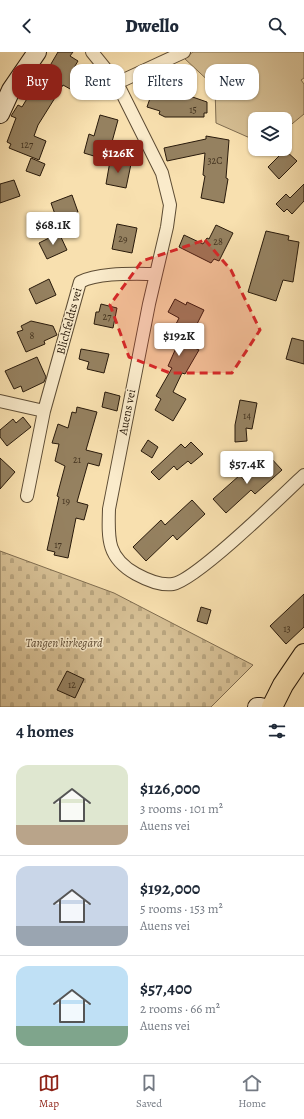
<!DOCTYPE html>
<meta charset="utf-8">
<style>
:root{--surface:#fff;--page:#f2f2f3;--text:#1f2937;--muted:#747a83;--line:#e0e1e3;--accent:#8f2418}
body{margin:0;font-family:Alegreya,serif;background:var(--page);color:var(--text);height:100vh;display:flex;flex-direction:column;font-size:15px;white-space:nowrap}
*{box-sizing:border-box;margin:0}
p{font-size:13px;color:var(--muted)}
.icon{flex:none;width:22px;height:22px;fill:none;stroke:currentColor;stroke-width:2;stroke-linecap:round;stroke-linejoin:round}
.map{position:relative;height:655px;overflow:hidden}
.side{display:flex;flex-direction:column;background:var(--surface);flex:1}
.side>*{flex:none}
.banner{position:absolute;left:12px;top:12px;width:280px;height:36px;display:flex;gap:8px}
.controls{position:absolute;left:248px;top:60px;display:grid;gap:8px}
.controls a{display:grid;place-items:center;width:44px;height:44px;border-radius:8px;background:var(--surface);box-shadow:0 1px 3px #0004;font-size:20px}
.price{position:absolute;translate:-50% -34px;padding:0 9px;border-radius:4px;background:#fff;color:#222;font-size:13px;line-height:26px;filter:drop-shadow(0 1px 2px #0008)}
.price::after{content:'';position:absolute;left:50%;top:24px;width:12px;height:9px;margin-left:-6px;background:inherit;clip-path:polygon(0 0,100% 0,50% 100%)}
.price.selected{background:var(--accent);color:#fff}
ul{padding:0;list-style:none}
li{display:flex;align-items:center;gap:12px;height:100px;padding:0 16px}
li+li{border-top:1px solid var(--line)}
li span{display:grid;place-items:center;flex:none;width:112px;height:80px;border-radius:12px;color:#555}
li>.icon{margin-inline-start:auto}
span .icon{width:48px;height:48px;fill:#fffc;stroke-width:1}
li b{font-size:17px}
h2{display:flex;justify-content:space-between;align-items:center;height:48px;padding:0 16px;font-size:17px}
.pill{padding:0 14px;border-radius:12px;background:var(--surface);box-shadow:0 1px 3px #0004;font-size:14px;line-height:36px}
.pill.selected{background:var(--accent);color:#fff}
header{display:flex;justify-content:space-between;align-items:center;height:52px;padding:0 16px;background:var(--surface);font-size:18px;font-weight:800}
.menu{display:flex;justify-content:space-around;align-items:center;height:56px;border-top:1px solid var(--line);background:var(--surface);font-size:11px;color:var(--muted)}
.menu a{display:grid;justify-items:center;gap:2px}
.menu .selected{color:var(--accent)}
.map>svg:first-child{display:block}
.green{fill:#d5be93;stroke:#7f6c4f}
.cemetery{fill:url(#cemetery-stones);stroke:#7f6c4f}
.building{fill:#958160;stroke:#291a0b}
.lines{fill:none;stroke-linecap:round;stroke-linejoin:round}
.minor-casing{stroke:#5d4c34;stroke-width:14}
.secondary-casing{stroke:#291a0b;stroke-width:20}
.primary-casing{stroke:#291a0b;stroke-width:22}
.minor{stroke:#faebcb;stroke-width:12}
.secondary{stroke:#faebcb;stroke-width:18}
.primary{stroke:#f8e0af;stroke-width:20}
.marked{fill:#d62828;fill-opacity:0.2;stroke:#d62828;stroke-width:3;stroke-dasharray:8 5;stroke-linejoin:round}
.labels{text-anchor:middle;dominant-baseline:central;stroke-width:3;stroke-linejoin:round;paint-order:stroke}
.number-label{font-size:10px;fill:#443420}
.street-label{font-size:12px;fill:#291a0b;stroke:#faebcb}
.park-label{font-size:12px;font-style:italic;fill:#5d4b34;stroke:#faebcb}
</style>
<header><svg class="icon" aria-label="back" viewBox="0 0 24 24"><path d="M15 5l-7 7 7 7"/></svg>Dwello<svg class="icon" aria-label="search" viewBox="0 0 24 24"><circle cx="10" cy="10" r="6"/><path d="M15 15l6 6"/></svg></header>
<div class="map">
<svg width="304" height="655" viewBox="0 0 304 655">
<defs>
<pattern id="cemetery-stones" width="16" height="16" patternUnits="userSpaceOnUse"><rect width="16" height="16" fill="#d5be93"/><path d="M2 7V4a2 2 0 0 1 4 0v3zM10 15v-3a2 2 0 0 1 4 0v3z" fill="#b7a37d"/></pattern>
</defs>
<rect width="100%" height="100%" fill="#f8e0af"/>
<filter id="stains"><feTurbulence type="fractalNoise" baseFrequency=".005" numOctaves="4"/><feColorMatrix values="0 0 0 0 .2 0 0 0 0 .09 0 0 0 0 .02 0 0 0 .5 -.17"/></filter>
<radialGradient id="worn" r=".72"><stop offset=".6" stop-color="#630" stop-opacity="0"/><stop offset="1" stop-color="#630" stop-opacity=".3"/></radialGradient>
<path class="green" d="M 193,0 L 304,0 L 304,26 L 301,28 L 304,32 L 304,62 L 287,76 L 285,76 L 285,67 L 255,67 L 255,73 L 250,86 L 216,71 L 215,35 L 184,6 Z"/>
<path class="cemetery" d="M 0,499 L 114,541 L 253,613 L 211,655 L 0,655 Z"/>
<path class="building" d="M 58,0 L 73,0 L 70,4 L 78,9 L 72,19 L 80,24 L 72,38 L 63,33 L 38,73 L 34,84 L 46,89 L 39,108 L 9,96 L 11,92 L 7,90 L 16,66 L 11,64 L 18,53 L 22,55 L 40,25 L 36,23 L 43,13 L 48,17 Z
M 155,32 L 207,50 L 207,61 L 204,61 L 204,65 L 165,65 L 159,62 L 160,59 L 147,55 Z
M 100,63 L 118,68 L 107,108 L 84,101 L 89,82 L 94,84 Z
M 206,84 L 229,88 L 226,126 L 228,127 L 224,151 L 201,146 L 205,124 L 203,123 L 205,101 L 167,109 L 164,96 L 206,87 Z
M 285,98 L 297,109 L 279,127 L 268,115 Z
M 31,106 L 45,112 L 40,124 L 26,119 Z
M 110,109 L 131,112 L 126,136 L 106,132 Z
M 14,128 L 20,144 L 0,151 L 0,132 Z
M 304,132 L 304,149 L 292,162 L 287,157 L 284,160 L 276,152 L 286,142 L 290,146 Z
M 72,143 L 78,160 L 57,168 L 51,151 Z
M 117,172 L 137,176 L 132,201 L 112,197 Z
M 216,173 L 233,181 L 219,209 L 214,207 L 211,211 L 179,195 L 184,183 L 203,192 L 207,186 L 209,187 Z
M 266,179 L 289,184 L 288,188 L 299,190 L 293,230 L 283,228 L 276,249 L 248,240 Z
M 59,181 L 67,198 L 47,207 L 39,191 Z
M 49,227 L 56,243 L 36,252 L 29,237 Z
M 175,247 L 186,253 L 187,250 L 204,258 L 187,292 L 199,298 L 185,322 L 182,321 L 173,340 L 186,347 L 173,369 L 155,358 L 161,347 L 156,344 L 172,316 L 168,314 L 176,296 L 166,292 L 179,266 L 168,260 Z
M 101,252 L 117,256 L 113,276 L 94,272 L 96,260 L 99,260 Z
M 31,269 L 53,274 L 57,283 L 44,289 L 45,292 L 26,300 L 17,280 L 23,278 L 21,274 Z
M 292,286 L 304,289 L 304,312 L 286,307 Z
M 81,297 L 109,302 L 104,321 L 87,317 L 89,310 L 79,307 Z
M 37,305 L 46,325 L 44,330 L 23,340 L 21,334 L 14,337 L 5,319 Z
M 105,340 L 120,344 L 117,359 L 102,355 Z
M 240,348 L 257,351 L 252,377 L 246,376 L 247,389 L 235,390 L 235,373 Z
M 77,355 L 97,360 L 86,398 L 102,402 L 99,414 L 88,411 L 77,450 L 88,453 L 84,468 L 76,466 L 68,506 L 54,503 L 55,500 L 47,498 L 59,445 L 57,444 L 65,414 L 55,409 L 59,392 L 52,391 L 58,372 L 68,376 L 72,360 L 76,361 Z
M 23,365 L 31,375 L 7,394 L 0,385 L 0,378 L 13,367 L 16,371 Z
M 148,388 L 158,395 L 152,406 L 141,399 Z
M 191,390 L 203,402 L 191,412 L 188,409 L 177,418 L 174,414 L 159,428 L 151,420 L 181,392 L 185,396 Z
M 269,404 L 282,418 L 255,442 L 251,438 L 226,461 L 213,447 L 240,423 L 244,428 Z
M 0,406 L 15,420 L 0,437 Z
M 192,448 L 205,462 L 177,488 L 173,483 L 146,509 L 133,495 L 161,468 L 165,473 Z
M 304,542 L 304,575 L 286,592 L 270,574 Z
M 201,555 L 211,558 L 207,572 L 197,569 Z
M 67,619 L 84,627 L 75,646 L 57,638 Z"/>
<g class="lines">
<defs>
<path id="minor" d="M 92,0 L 117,31 L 162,121 L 170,153 L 167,175 L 149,252 L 109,457 C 108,487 107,506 136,522 C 147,528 160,534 173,532 C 196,528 282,444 304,423
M 117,31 L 184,0
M 0,349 L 44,359
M 27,444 L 44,359 L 80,230 C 99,220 134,222 156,222"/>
<path id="secondary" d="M 0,62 L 11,38 L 37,0
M 257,655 L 261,655"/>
<path id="primary" d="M 272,655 L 283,633 L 304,602"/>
</defs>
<use href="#minor" class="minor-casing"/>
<use href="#secondary" class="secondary-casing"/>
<use href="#primary" class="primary-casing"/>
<use href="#minor" class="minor"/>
<use href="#secondary" class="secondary"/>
<use href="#primary" class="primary"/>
</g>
<path class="marked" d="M 205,188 L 231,218 L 260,278 L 232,321 L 170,321 L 129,305 L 110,253 L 142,209 Z"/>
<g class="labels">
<g class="number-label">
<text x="193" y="57">15</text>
<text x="27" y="92">127</text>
<text x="215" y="108">32C</text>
<text x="123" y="186">29</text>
<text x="218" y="189">28</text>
<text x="107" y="264">27</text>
<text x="32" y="283">8</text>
<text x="247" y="363">14</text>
<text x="77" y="407">21</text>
<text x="66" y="448">19</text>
<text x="58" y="492">17</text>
<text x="287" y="576">13</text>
<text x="72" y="632">12</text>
</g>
<g class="street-label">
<text transform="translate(69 269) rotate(-75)">Blichfeldts vei</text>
<text transform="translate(127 360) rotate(-79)">Auens vei</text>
</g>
<g class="park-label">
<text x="64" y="591">Tangen kirkegård</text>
</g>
</g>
<rect width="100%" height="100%" filter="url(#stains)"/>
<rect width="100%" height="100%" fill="url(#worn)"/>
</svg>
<div class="controls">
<a><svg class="icon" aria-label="layers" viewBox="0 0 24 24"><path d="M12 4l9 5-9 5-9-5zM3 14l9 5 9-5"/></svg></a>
</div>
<b class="price selected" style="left:118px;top:122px">$126K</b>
<b class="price" style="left:53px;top:194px">$68.1K</b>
<b class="price" style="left:179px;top:305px">$192K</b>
<b class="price" style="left:247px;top:433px">$57.4K</b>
<div class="banner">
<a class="pill selected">Buy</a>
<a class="pill">Rent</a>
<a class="pill">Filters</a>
<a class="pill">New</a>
</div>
</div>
<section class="side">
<h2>4 homes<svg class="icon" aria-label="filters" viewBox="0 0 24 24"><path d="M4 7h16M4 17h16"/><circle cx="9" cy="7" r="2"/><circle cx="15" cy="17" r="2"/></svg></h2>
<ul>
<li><span style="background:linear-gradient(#dfe7d0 75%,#b9a48a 0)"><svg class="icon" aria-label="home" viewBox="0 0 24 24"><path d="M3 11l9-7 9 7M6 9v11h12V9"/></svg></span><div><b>$126,000</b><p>3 rooms · 101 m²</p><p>Auens vei</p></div></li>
<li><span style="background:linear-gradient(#c9d6e8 75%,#9aa5b1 0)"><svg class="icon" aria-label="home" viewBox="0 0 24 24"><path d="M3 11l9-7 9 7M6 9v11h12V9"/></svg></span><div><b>$192,000</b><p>5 rooms · 153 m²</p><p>Auens vei</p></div></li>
<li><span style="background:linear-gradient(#bfe0f5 75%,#7fa58c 0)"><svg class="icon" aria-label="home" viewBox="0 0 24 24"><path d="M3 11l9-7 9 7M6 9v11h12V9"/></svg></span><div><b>$57,400</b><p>2 rooms · 66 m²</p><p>Auens vei</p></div></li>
</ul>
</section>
<nav class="menu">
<a class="selected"><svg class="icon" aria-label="map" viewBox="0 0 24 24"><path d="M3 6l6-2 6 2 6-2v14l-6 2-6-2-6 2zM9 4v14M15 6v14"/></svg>Map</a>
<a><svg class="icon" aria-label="saved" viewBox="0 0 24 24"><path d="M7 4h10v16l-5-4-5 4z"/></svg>Saved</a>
<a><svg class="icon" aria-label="home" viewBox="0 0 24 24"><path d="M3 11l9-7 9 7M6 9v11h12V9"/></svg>Home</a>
</nav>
